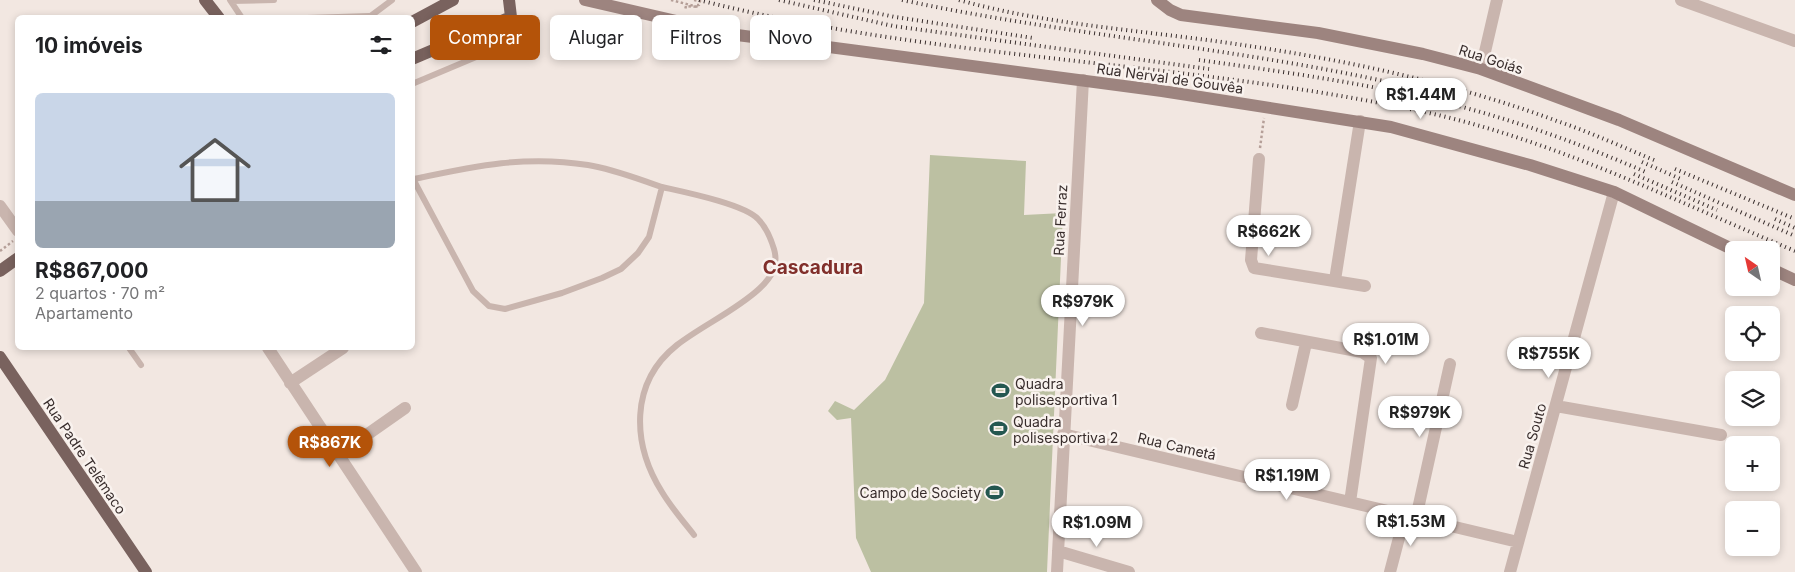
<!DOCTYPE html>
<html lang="pt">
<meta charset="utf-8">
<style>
:root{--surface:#fff;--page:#f2f2f2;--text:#202124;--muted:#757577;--line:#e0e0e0;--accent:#b45309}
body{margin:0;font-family:Inter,sans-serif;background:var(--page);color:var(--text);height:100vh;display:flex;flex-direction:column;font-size:19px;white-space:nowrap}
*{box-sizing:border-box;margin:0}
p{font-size:16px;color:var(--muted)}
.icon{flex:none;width:28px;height:28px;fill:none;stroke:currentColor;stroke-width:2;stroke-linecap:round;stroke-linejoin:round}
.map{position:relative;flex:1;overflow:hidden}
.drawer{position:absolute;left:15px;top:15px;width:400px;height:335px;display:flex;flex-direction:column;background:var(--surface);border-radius:8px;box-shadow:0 2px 8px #0003}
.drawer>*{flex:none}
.top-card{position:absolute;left:430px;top:15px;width:475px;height:45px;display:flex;gap:10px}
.needle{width:32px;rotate:326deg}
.buttons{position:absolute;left:1725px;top:241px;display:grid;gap:10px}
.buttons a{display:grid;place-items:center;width:55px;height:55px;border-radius:8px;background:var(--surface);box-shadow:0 2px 8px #0003;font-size:25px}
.price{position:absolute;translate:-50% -42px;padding:0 11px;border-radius:18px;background:#fff;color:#222;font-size:16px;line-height:32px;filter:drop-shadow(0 1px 2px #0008)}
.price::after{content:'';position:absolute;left:50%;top:30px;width:15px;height:11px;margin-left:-8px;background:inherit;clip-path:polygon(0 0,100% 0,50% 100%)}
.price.current{background:var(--accent);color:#fff}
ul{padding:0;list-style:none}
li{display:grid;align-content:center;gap:10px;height:265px;padding:0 20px}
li+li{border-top:1px solid var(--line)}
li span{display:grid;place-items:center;height:155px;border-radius:8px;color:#555}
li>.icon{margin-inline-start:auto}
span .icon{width:90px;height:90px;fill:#fffc;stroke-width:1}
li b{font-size:21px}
h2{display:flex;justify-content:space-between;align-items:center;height:60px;padding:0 20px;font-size:21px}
.chip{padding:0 18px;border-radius:8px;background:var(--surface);box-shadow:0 2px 8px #0003;font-size:18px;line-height:45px}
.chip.current{background:var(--accent);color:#fff}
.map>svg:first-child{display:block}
.green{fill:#bcc0a2}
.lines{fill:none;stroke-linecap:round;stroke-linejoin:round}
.path{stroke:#b59f98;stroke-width:2.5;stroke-dasharray:2.5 2.5;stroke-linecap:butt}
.service{stroke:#c9b5ae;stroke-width:6}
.minor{stroke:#c9b5ae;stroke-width:12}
.secondary{stroke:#9d847f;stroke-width:12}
.primary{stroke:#79625e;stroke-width:12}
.rail{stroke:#382d2c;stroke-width:4;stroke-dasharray:1 4;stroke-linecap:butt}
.labels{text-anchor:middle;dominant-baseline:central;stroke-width:5;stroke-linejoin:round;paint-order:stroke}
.street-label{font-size:14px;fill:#382d2c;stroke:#f9f2ee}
.poi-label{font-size:14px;fill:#382d2c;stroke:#f9f2ee;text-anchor:start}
.district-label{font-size:19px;font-weight:bold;fill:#812f2b;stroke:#f9f2ee}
</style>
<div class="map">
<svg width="1795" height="572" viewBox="0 0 1795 572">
<rect width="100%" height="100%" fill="#f2e7e1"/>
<path class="green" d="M 930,155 L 1026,161 L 1024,215 L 1063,213 L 1047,572 L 871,572 L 856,538 L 851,418 L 837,420 L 828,411 L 835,401 L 854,410 L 885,380 L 924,303 Z"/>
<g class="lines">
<path class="path" d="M 671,0 L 698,7 L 686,6 L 685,10
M 694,0 L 700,1 L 699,5 L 697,5
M 1260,148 L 1264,118
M 0,251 L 13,241"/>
<path class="service" d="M 230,0 L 242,18
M 231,1 L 274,0
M 307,18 L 369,16
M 368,18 L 392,0
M 412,84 L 507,44 L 512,34 L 511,17
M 412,177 L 473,291 L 489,306 L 505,309 L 562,293 L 602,278 L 621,269 L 638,253 L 649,237 L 662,187 C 684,192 744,204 758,219 C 766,227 771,239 774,249 C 779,266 771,278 759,289 C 735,311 703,325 677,345 C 629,383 632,444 662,492 C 671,507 683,521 694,535
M 414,179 C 475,166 525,155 588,165 C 613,169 638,179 662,187
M 129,348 L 141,365"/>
<path class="minor" d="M 1681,0 L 1795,41
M 1481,69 L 1497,0
M 1259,159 L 1251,260 L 1254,268 L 1365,286
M 0,206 L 18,231
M 1335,280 L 1360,121
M 1261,333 L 1362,352 L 1371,358 L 1350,502
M 268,348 L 416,572
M 290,383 L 343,348
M 1292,405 L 1306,343
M 1556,406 L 1721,435
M 1063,434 L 1518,542
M 338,455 L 405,408
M 1416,518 L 1450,364
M 1058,551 L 1129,572
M 1057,572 L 1083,80
M 1390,572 L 1405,515
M 1510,572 L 1614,192"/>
<path class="secondary" d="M 585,0 L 737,35 L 1162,91 L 1391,127 L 1530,165 L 1614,192 L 1734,250
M 1157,0 L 1170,10 L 1181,15 L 1318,33 L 1423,54 L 1481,69 L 1619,120 L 1795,195
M 1771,269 L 1795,280"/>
<path class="primary" d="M 205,0 L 219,18
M 412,22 L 453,0
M 412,59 L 511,17 L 509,0
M 0,271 L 18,258
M 0,357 L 146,572"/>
<path class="rail" d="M 699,0 C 938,61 1187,60 1429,113 C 1556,141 1675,201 1795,251
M 779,0 L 893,26 L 1209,69
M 814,0 L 895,17 L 1033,38
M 902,0 C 1065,35 1233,47 1397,84
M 959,0 C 1051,26 1154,31 1249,46 C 1351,61 1460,85 1557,121 C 1590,132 1622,147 1654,160
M 1199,60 C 1278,71 1357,82 1434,100 C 1507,117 1579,143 1648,173
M 1642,162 L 1683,180
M 1675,169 L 1795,219
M 1634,174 L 1717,210
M 1672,182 L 1795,236
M 1775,219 L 1795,228"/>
</g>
<defs>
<symbol id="stadium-bare" viewBox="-9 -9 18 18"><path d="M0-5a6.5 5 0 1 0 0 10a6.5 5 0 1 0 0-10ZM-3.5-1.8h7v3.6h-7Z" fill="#245750" stroke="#f9f2ee" stroke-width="2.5" paint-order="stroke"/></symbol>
</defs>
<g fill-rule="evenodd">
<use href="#stadium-bare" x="988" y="378" width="25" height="25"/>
<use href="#stadium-bare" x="986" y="416" width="25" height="25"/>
<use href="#stadium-bare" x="982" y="480" width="25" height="25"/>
</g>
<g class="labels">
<g class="street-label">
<text transform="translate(1491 59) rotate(18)">Rua Goiás</text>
<text transform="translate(1170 78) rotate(8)">Rua Nerval de Gouvêa</text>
<text transform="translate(1060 220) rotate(-87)">Rua Ferraz</text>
<text transform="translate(1532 436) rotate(-74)">Rua Souto</text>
<text transform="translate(1177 446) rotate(13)">Rua Cametá</text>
<text transform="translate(85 456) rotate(56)">Rua Padre Telêmaco</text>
</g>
<g class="poi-label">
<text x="1015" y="383">Quadra<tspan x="1015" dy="16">polisesportiva 1</tspan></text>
<text x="1013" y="421">Quadra<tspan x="1013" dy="16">polisesportiva 2</tspan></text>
<text x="981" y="492" text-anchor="end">Campo de Society</text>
</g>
<g class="district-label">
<text x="813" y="267">Cascadura</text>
</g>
</g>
</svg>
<div class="buttons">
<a><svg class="needle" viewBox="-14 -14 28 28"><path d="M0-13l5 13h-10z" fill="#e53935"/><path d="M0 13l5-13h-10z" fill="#757577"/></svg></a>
<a><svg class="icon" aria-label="locate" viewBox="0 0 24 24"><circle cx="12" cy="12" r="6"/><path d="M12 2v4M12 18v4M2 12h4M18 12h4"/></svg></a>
<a><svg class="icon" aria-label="layers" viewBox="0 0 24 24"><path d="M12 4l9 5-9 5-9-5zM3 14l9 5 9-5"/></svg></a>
<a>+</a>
<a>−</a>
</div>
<b class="price" style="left:1421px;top:120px">R$1.44M</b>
<b class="price" style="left:1269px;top:257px">R$662K</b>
<b class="price" style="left:1083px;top:327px">R$979K</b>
<b class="price" style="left:1386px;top:365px">R$1.01M</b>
<b class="price" style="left:1549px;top:379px">R$755K</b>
<b class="price" style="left:1420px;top:438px">R$979K</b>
<b class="price current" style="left:330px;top:468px">R$867K</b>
<b class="price" style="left:1287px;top:501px">R$1.19M</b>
<b class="price" style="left:1411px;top:547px">R$1.53M</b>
<b class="price" style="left:1097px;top:548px">R$1.09M</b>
<div class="top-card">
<a class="chip current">Comprar</a>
<a class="chip">Alugar</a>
<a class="chip">Filtros</a>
<a class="chip">Novo</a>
</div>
<section class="drawer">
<h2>10 imóveis<svg class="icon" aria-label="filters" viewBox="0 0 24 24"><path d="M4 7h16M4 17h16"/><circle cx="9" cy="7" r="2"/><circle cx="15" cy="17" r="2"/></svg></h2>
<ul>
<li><span style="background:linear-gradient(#c9d6e8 70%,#9aa5b1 0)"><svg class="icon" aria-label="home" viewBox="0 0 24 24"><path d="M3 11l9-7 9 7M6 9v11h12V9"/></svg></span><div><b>R$867,000</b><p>2 quartos · 70 m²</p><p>Apartamento</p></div></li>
</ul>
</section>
</div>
